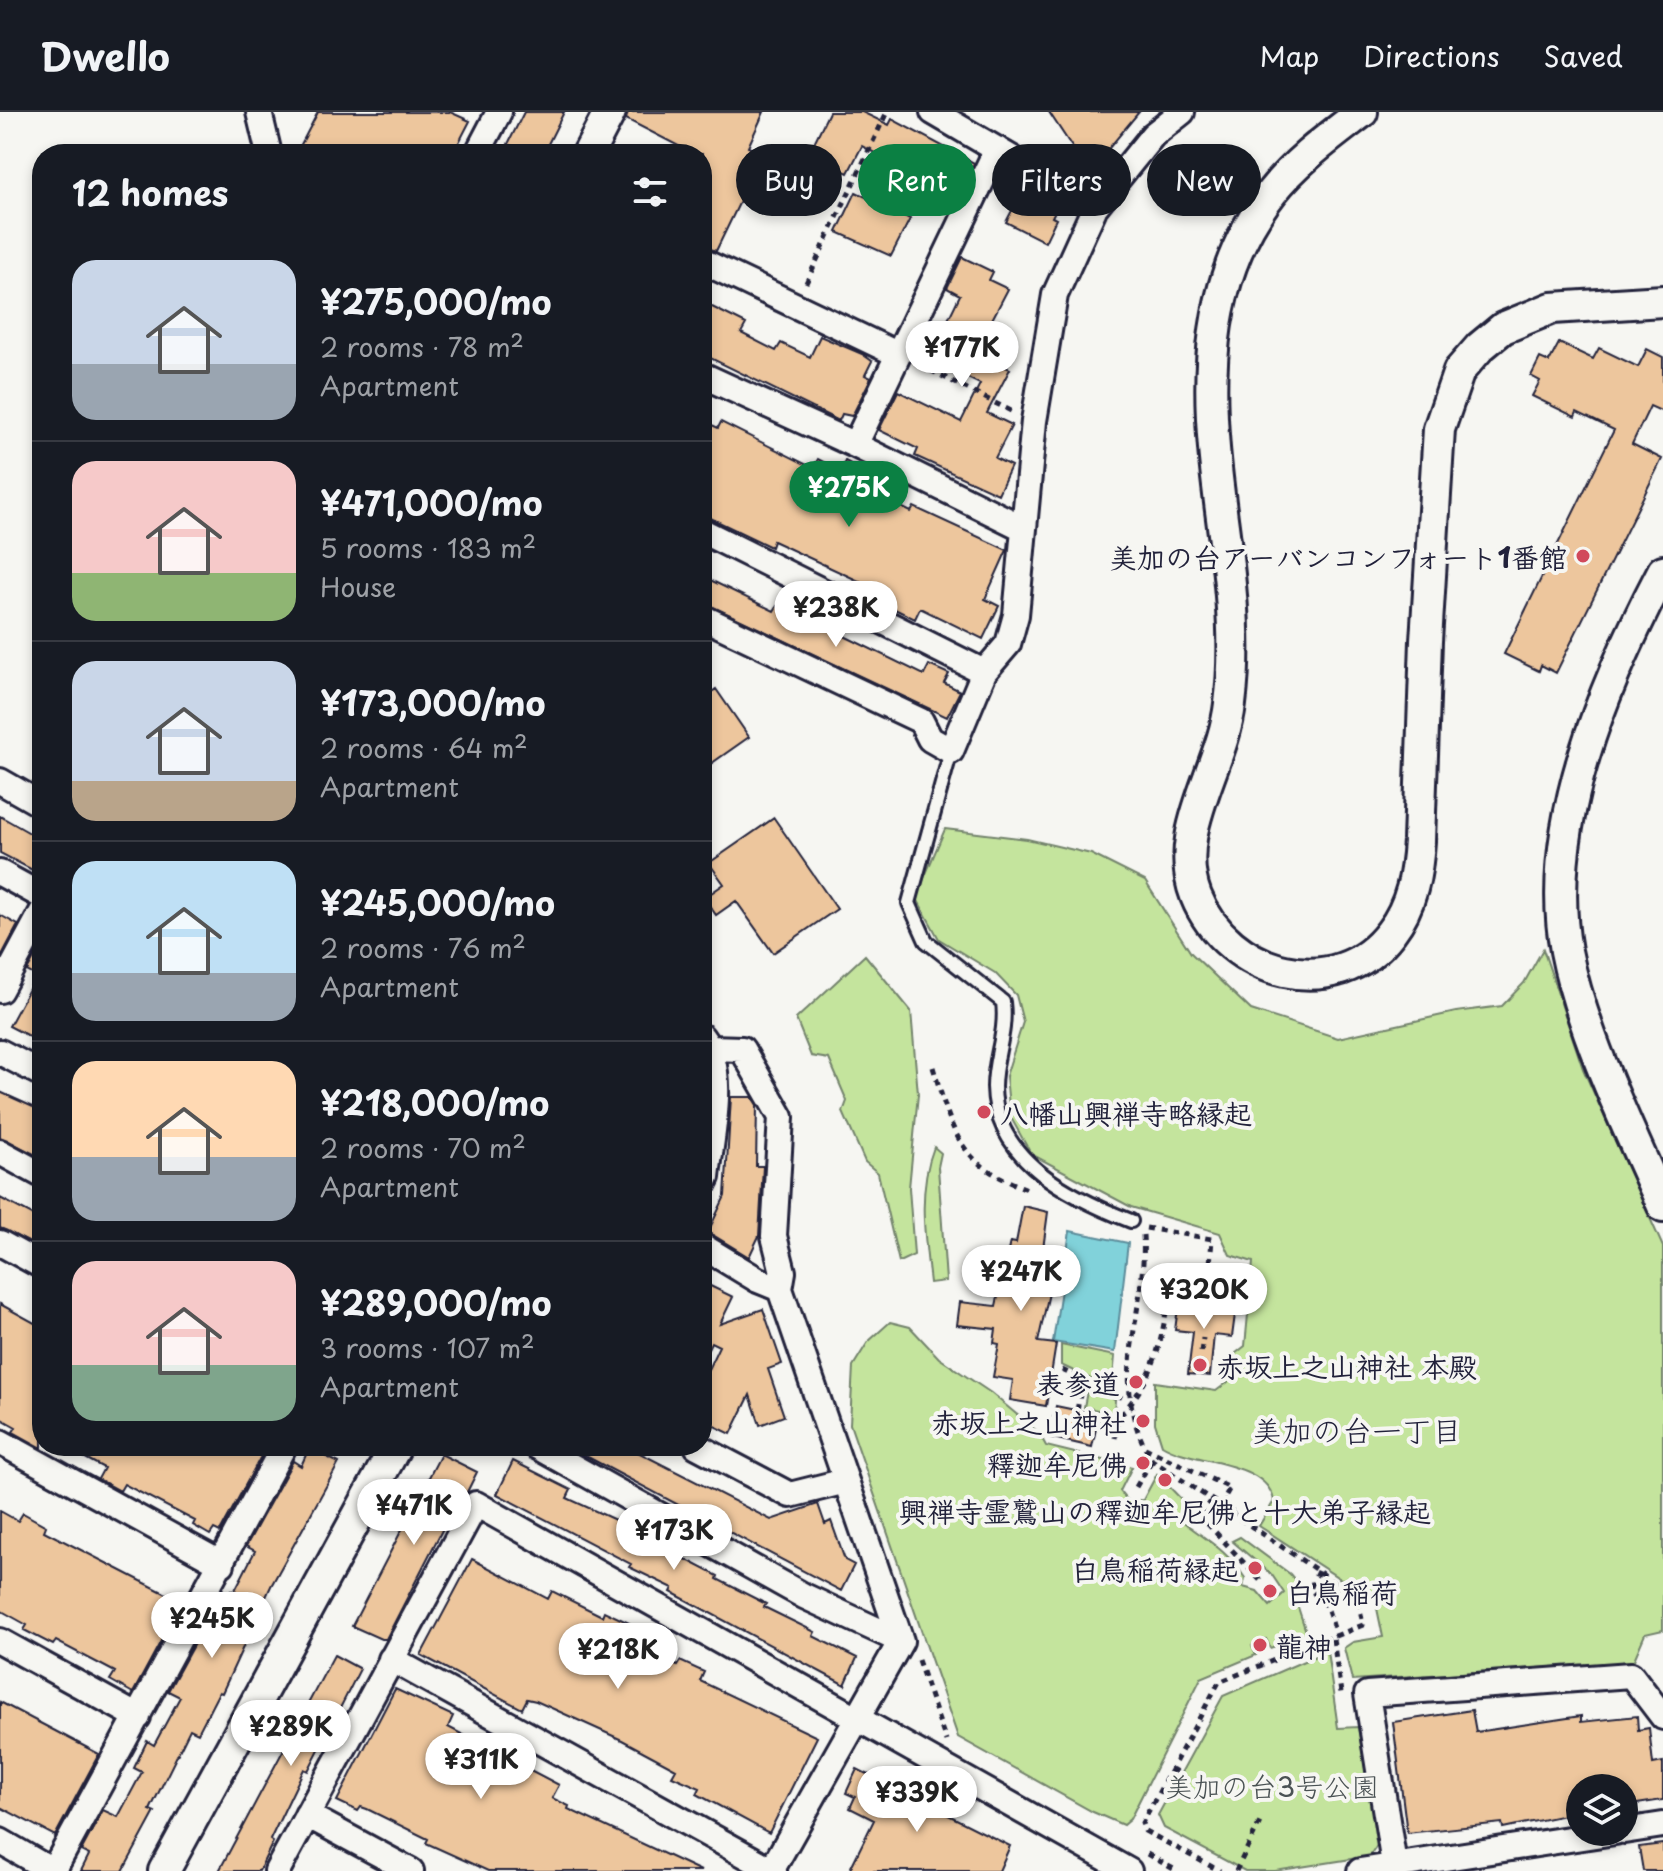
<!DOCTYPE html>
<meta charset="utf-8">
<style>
:root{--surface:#171b24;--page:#20242c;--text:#f1f3f6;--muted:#9ea1a6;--line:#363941;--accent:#0b8043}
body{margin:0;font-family:"Playpen Sans","Klee One",sans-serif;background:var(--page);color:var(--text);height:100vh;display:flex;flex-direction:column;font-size:30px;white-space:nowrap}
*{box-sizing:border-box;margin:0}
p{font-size:26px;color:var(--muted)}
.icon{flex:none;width:44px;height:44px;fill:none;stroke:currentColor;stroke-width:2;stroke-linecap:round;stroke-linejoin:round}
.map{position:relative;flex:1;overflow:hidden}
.panel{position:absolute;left:32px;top:32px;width:680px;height:1312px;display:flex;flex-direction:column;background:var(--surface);border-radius:32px;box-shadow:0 4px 12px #0003}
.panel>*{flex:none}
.banner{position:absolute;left:736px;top:32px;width:760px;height:72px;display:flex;gap:16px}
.tools{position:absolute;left:1566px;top:1662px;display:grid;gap:16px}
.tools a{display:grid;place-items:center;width:72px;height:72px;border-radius:50%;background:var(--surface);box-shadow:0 4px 12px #0003;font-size:40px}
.price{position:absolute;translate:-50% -68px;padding:0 18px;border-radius:28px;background:#fff;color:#222;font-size:26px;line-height:52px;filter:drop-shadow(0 2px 4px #0008)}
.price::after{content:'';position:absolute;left:50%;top:48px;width:24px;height:18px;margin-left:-12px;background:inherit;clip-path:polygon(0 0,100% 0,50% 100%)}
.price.current{background:var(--accent);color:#fff}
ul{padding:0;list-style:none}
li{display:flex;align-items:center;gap:24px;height:200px;padding:0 40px}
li+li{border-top:2px solid var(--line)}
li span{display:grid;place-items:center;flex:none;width:224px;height:160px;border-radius:24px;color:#555}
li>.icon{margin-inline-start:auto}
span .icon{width:96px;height:96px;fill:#fffc;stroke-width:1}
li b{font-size:34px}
h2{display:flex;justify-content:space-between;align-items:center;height:96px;padding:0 40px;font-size:34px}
.pill{padding:0 28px;border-radius:36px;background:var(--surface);box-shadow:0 4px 12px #0003;font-size:28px;line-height:72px}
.pill.current{background:var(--accent);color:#fff}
header{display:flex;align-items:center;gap:48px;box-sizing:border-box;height:112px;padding:0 40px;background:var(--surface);border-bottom:2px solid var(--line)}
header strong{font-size:38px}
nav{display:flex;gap:44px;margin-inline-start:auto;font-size:28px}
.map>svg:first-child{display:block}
.green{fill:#c4e49d;stroke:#73836c;stroke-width:2}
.water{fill:#81d2da;stroke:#5b8c9a;stroke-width:2}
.building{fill:#edc69d;stroke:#22223b;stroke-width:2}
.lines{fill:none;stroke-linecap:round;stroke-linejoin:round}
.service-casing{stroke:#22223b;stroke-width:18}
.minor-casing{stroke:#22223b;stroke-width:30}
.tertiary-casing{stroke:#22223b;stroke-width:36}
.path{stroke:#22223b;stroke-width:5;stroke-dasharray:6 6;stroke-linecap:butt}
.service{stroke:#f6f6f2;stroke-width:12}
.minor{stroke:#f6f6f2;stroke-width:24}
.tertiary{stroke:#f6f6f2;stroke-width:30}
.poi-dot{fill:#d1495b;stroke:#f6f6f2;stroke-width:3}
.labels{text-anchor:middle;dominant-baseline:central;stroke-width:8;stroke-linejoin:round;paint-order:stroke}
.poi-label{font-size:28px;font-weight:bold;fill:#22223b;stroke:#f6f6f2;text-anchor:end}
.park-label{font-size:28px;fill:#4a5254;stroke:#f6f6f2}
.neighbourhood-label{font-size:30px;fill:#22223b;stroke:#f6f6f2}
</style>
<header>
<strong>Dwello</strong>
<nav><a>Map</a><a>Directions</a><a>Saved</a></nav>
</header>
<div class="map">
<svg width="1663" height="1759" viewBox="0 0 1663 1759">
<rect width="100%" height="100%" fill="#f6f6f2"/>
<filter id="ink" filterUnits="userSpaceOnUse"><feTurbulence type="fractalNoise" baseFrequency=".0125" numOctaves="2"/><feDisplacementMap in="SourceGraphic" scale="16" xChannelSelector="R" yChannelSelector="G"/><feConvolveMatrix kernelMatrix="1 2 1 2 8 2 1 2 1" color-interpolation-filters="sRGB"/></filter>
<g filter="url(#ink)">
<path class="green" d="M 945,717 L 1027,727 L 1091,742 L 1145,769 L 1191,841 L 1251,898 L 1338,926 L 1456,900 L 1502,894 L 1524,871 L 1543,837 L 1583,957 L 1663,1135 L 1663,1518 L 1645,1522 L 1633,1550 L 1352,1568 L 1344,1536 L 1353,1530 L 1383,1525 L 1374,1482 L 1339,1466 L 1259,1414 L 1274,1389 C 1267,1348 1192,1352 1162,1333 L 1155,1311 L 1155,1270 L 1216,1279 L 1228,1270 L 1231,1245 L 1245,1234 L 1253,1150 L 1230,1143 L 1220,1121 L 1131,1095 L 1031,1042 L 1010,1004 L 1006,964 L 1023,910 L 1016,883 L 995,861 L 939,827 L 916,785 Z
M 865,843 L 911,899 L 918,982 L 909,1076 L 914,1143 L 899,1150 L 878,1061 L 865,1050 L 843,1000 L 847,989 L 829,947 L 811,944 L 796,907 Z
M 934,1035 L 941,1041 L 938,1055 L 946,1169 L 930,1171 C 925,1127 917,1078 934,1035 Z
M 890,1210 L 910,1215 L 939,1246 L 991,1281 L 1039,1321 L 1046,1334 L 1132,1355 L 1120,1379 L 1128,1389 L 1143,1388 L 1157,1362 L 1185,1391 L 1181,1408 C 1206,1428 1226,1437 1245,1466 L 1243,1475 L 1257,1479 L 1270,1494 L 1284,1481 L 1272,1463 L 1232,1429 L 1240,1425 L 1290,1462 L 1299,1473 L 1296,1489 L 1307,1523 L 1270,1536 L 1266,1527 L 1252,1534 L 1256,1543 L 1201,1566 L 1130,1707 L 1123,1713 L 1093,1700 L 958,1625 L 850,1312 L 853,1254 L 868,1230 Z
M 1061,1233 L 1115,1244 L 1112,1277 L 1061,1253 Z
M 1088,1274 L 1115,1287 L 1114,1303 L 1108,1313 L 1101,1311 L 1102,1299 L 1084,1295 Z
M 1327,1539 L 1338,1616 L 1358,1615 L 1378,1732 L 1370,1744 L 1275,1759 L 1245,1759 L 1164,1716 L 1158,1703 L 1223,1584 Z"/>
<path class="water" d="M 1070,1119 L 1128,1131 L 1115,1240 L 1053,1230 Z"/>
<path class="building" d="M 318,0 L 450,0 L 470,9 L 453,42 L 296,42 Z
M 524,0 L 564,0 L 543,42 L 530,42 L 508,32 Z
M 628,0 L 764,0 L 748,35 L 759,40 L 743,76 L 746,77 L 716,139 L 702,134 L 702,42 L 694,42 L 626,7 Z
M 829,0 L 862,0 L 889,13 L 892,7 L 974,51 L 957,85 L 862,34 L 848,61 L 826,51 L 828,48 L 810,39 Z
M 1049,0 L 1139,0 L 1095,53 L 1074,38 Z
M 1022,79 L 1056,97 L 1052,105 L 1056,107 L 1045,130 L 1006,110 Z
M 856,80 L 910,107 L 891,144 L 837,120 Z
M 962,145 L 993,160 L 989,168 L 1008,177 L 986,219 L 1000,226 L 989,247 L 1010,257 L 987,301 L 1012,313 L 995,346 L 1011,354 L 998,382 L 915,344 L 918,337 L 879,318 L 898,279 L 961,310 L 980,272 L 929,247 L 960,183 L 947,176 Z
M 702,190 L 746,212 L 741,221 L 776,239 L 781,231 L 810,245 L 820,224 L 862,242 L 872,249 L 865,263 L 871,266 L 852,304 L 842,302 L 839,309 L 702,242 Z
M 1559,231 L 1593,247 L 1599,236 L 1638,255 L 1647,237 L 1663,245 L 1663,300 L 1650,294 L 1632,332 L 1662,347 L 1556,561 L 1541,553 L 1539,559 L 1504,542 L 1614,318 L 1577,300 L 1575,305 L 1532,284 L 1540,269 L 1531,264 L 1540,246 L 1549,250 Z
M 702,308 L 718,316 L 721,310 L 813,356 L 818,347 L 841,359 L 845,349 L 866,360 L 859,375 L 911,400 L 914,395 L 1007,438 L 985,487 L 999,494 L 983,527 L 920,496 L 915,507 L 870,485 L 874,476 L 773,429 L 771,435 L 702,402 Z
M 702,464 L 774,499 L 777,494 L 834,519 L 924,563 L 929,553 L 949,562 L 944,571 L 960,579 L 947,605 L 702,490 Z
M 716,577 L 749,625 L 702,658 L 702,587 Z
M 0,704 L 42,728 L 42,763 L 0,741 Z
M 774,706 L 837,797 L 773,841 L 736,789 L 716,803 L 704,786 L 724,772 L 709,751 Z
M 0,803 L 18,813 L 1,845 L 0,844 Z
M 42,832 L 42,931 L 9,914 L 36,864 L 27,859 Z
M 0,980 L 42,999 L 42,1046 L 0,1025 Z
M 731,985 L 752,985 L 757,993 L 756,1054 L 763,1054 L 759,1124 L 749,1145 L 708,1120 L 725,1084 Z
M 0,1086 L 42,1108 L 42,1137 L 0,1116 Z
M 1023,1094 L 1048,1100 L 1043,1137 L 1058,1141 L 1038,1230 L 1056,1232 L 1046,1294 L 1010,1288 L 1013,1268 L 993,1265 L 999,1232 L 994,1231 L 996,1217 L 957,1213 L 960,1190 L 996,1194 L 1010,1130 L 1016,1131 Z
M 702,1170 L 733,1185 L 720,1212 L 763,1197 L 782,1252 L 768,1257 L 784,1304 L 760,1313 L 750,1283 L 731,1322 L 702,1308 L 702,1270 L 719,1234 L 711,1230 L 702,1249 Z
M 1179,1188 L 1236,1195 L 1232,1225 L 1214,1223 L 1210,1264 L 1188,1262 L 1193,1220 L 1175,1218 Z
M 0,1192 L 42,1215 L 42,1336 L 13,1320 L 16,1315 L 0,1306 Z
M 1056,1294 L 1099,1303 L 1092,1335 L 1049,1325 Z
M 63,1334 L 264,1334 L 266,1335 L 220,1420 L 214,1417 L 210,1423 L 193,1413 L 195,1409 L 124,1372 L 120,1379 L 98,1367 L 104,1356 Z
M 567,1334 L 626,1334 L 771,1408 L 818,1392 L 825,1412 L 831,1409 L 845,1448 L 854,1453 L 841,1479 Z
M 309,1336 L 339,1351 L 271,1474 L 222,1581 L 219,1580 L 198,1621 L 190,1617 L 150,1698 L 155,1700 L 123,1759 L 81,1759 L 89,1743 L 81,1739 L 103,1698 L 118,1705 L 142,1660 L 134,1656 L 147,1629 L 154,1633 L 180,1585 L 168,1579 L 209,1504 L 217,1508 L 231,1478 L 234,1480 L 255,1439 L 246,1434 L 293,1349 L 301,1354 Z
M 441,1342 L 477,1360 L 467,1380 L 458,1387 L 386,1527 L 381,1527 L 352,1514 Z
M 513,1349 L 571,1378 L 567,1386 L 637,1418 L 635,1421 L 718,1464 L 717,1467 L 766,1492 L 764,1495 L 815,1520 L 813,1524 L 857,1546 L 845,1573 L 671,1480 L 673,1476 L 629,1455 L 631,1452 L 497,1382 Z
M 0,1399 L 18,1409 L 23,1401 L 46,1414 L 44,1419 L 182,1490 L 133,1581 L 110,1568 L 115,1560 L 56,1529 L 53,1533 L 24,1518 L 27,1513 L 0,1498 Z
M 472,1447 L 548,1487 L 552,1479 L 602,1504 L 604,1499 L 629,1511 L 621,1528 L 677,1554 L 680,1549 L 704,1560 L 700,1569 L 817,1625 L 769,1721 L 697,1682 L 700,1676 L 672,1664 L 676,1657 L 622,1628 L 536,1589 L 527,1587 L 522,1597 L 421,1543 Z
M 334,1543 L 360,1557 L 308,1659 L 304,1657 L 270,1728 L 273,1730 L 259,1759 L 219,1759 Z
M 395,1577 L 453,1604 L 448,1615 L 559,1673 L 552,1686 L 569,1694 L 568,1697 L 701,1759 L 488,1759 L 426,1731 L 428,1727 L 367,1697 L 361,1695 L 358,1699 L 337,1689 Z
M 0,1590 L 99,1642 L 55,1724 L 0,1695 Z
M 1472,1598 L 1476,1620 L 1581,1604 L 1581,1610 L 1637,1604 L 1638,1618 L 1649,1616 L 1653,1652 L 1663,1650 L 1663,1688 L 1624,1694 L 1624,1676 L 1575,1676 L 1579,1700 L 1503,1716 L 1502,1711 L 1407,1721 L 1393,1610 Z
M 857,1657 L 1010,1734 L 999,1759 L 849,1759 L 874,1708 L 850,1696 L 855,1685 L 846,1681 Z
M 1663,1732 L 1663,1759 L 1643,1759 L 1639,1735 Z"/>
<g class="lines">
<defs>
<path id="service" d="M 951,639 L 909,791 L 926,829 L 1003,890 C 1007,922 994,945 994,975 C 995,1049 1072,1086 1131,1109"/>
<path id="minor" d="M 259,0 L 269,42
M 933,0 L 1095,95
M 477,42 L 499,0
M 702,149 L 897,242
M 702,263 L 855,333 L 1023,416
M 855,333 L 997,37
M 702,419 L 984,560
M 702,505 L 921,609 L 930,627 L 951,639 L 984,560 L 1008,532 L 1016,503 L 1034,309 L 1055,183 L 1095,95 L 1153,23 L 1182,0
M 0,669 L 42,693
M 0,761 L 42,784
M 0,878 L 42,800
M 702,925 C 728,959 711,1024 707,1065 L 702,1075
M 710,936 L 742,937 L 781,1005 L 774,1124 L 783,1160 L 780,1177
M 0,940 L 42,962
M 0,1040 L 42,1063
M 0,1131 L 42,1154
M 702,1134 L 758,1168 L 780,1177 L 901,1529 L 771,1759
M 0,1330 L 222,1452
M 536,1334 L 804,1484 L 901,1529
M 697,1334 L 790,1383 L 846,1369
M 0,1529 L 138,1605
M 391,1547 L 774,1759
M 307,1703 L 411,1759
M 1624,1719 L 1663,1713
M 0,1729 L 52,1759
M 53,1759 L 284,1334
M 277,1759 L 476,1392 L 1129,1759
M 1360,1759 L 1615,1720
M 1395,1759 L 1367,1582 L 1631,1563 L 1663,1605"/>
<path id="tertiary" d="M 1362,0 C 1331,24 1296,49 1272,80 C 1191,183 1209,309 1225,429 C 1232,483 1237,537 1230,592 C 1223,655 1171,720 1196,784 C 1227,862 1336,894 1391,820 C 1412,793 1417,761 1419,729 L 1426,529 L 1439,317 L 1459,259 L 1480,235 L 1503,216 L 1552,196 L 1663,189
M 588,42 L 610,0
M 1663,459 C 1605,570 1543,713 1566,839 C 1582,921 1629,1018 1663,1094
M 164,1759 L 396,1334"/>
</defs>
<use href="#service" class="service-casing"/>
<use href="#minor" class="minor-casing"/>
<use href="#tertiary" class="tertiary-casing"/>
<path class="path" d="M 806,171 L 887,0
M 920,253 L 1011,299
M 933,955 C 954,1024 958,1052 1030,1078
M 1146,1116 L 1212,1127 L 1207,1191
M 1143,1123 C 1148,1204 1104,1270 1152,1348 L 1318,1459 L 1359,1491 L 1363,1513 L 1219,1570 L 1142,1711 L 1145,1719 L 1220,1759
M 1208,1184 L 1237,1186
M 1201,1240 L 1203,1226
M 1062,1258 L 1127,1288
M 1129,1293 C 1160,1255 1164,1214 1171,1167 L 1209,1171
M 1077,1298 L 1083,1268
M 1115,1326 L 1119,1303 L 1130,1296
M 1145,1336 L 1230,1376 L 1223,1388 L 1232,1399
M 1136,1375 L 1152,1348
M 1191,1394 L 1260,1468
M 1201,1403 L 1212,1388
M 1318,1459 L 1310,1477 L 1327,1495 L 1337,1525
M 1333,1527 L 1341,1581
M 918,1548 L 946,1629
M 1172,1657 L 1180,1662
M 1147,1742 L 1177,1759
M 1236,1759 L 1260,1710"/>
<use href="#service" class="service"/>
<use href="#minor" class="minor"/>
<use href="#tertiary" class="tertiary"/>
</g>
</g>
<g class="poi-dot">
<circle cx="1583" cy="444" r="8"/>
<circle cx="984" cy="1000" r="8"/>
<circle cx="1200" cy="1253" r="8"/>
<circle cx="1136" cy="1270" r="8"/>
<circle cx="1143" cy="1309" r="8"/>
<circle cx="1143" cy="1351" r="8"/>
<circle cx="1165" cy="1368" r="8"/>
<circle cx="1255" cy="1456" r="8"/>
<circle cx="1270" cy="1479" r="8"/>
<circle cx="1260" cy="1533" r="8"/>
</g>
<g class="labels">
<g class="poi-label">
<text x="1567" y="444">美加の台アーバンコンフォート1番館</text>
<text x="1000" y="1000" text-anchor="start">八幡山興禅寺略縁起</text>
<text x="1216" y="1253" text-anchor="start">赤坂上之山神社 本殿</text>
<text x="1120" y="1270">表参道</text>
<text x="1127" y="1309">赤坂上之山神社</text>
<text x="1127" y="1351">釋迦牟尼佛</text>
<text x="1165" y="1398" text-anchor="middle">興禅寺霊鷲山の釋迦牟尼佛と十大弟子縁起</text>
<text x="1239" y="1456">白鳥稲荷縁起</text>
<text x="1286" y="1479" text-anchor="start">白鳥稲荷</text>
<text x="1276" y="1533" text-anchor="start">龍神</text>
</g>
<g class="park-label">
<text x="1272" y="1673">美加の台3号公園</text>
</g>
<g class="neighbourhood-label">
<text x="1357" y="1317">美加の台一丁目</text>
</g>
</g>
</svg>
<div class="tools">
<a><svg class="icon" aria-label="layers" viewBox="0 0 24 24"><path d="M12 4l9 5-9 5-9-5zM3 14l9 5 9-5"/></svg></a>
</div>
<b class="price" style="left:962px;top:277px">¥177K</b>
<b class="price current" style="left:849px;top:417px">¥275K</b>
<b class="price" style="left:836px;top:537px">¥238K</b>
<b class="price" style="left:1021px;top:1201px">¥247K</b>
<b class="price" style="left:1204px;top:1219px">¥320K</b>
<b class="price" style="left:414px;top:1435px">¥471K</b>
<b class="price" style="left:674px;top:1460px">¥173K</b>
<b class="price" style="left:212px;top:1548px">¥245K</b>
<b class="price" style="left:618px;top:1579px">¥218K</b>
<b class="price" style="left:291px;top:1656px">¥289K</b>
<b class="price" style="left:481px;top:1689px">¥311K</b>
<b class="price" style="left:917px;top:1722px">¥339K</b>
<div class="banner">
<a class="pill">Buy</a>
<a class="pill current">Rent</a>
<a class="pill">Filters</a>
<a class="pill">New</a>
</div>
<section class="panel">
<h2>12 homes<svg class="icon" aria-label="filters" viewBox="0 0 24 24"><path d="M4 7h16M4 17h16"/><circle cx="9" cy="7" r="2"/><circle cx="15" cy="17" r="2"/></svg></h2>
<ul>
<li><span style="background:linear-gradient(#c9d6e8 65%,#9aa5b1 0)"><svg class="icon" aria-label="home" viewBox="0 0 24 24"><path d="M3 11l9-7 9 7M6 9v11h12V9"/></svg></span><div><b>¥275,000/mo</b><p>2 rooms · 78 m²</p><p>Apartment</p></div></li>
<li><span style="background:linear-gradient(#f6c9c9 70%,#8fb573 0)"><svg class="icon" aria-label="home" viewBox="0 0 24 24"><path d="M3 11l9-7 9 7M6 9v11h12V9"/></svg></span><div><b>¥471,000/mo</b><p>5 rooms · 183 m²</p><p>House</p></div></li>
<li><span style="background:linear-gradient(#c9d6e8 75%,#b9a48a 0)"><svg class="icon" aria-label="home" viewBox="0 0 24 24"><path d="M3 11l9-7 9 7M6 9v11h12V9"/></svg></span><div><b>¥173,000/mo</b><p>2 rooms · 64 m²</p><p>Apartment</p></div></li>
<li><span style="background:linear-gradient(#bfe0f5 70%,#9aa5b1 0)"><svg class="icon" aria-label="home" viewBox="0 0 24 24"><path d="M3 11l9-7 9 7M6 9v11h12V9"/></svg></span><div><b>¥245,000/mo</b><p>2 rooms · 76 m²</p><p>Apartment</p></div></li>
<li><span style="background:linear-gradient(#ffd9b3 60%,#9aa5b1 0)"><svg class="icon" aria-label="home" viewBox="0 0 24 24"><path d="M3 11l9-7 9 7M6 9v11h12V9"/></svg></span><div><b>¥218,000/mo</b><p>2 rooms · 70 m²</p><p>Apartment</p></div></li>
<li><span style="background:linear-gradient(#f6c9c9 65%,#7fa58c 0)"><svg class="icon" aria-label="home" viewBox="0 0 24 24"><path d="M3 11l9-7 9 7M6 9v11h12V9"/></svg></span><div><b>¥289,000/mo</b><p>3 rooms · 107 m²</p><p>Apartment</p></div></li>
</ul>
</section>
</div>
